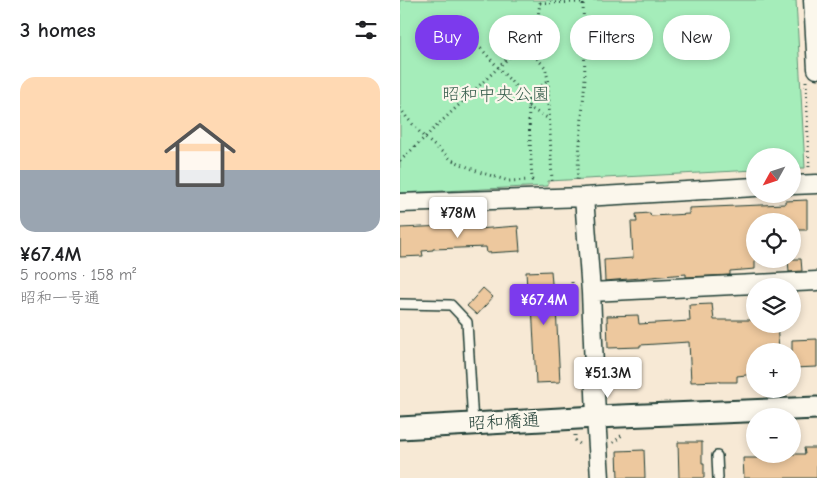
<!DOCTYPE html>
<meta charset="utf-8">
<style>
:root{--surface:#fff;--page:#f6f6f6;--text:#202124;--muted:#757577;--line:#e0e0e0;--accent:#7c3aed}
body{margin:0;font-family:"Comic Neue","Klee One",sans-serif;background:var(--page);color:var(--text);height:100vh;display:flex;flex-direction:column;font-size:19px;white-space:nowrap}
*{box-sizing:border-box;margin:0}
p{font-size:16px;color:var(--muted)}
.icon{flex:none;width:28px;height:28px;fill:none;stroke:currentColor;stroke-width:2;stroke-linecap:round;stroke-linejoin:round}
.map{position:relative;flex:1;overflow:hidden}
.sheet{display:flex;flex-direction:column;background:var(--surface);width:400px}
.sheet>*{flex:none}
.hud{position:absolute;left:15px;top:15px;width:326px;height:45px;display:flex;gap:10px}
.needle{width:32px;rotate:230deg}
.tools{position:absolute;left:346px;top:148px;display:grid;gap:10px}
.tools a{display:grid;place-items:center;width:55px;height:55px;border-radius:50%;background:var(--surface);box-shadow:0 2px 8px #0003;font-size:25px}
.price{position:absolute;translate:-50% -42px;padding:0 11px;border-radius:5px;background:#fff;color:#222;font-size:16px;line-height:32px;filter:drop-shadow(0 1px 2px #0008)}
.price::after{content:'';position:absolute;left:50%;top:30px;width:15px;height:11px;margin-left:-8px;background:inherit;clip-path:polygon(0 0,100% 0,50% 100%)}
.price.selected{background:var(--accent);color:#fff}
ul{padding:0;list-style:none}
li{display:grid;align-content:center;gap:10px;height:265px;padding:0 20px}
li+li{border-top:1px solid var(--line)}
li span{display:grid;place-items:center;height:155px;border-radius:15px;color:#555}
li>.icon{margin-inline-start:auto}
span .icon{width:90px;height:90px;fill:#fffc;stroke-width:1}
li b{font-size:21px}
h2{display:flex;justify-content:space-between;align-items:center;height:60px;padding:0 20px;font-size:21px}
.pill{padding:0 18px;border-radius:22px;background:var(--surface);box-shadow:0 2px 8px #0003;font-size:18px;line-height:45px}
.pill.selected{background:var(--accent);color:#fff}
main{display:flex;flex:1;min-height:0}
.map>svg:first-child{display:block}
.green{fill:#a5edba;stroke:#629577}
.building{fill:#edc89e;stroke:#1f3d34}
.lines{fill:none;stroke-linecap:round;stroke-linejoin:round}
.service-casing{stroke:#1f3d34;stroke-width:12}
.minor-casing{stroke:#1f3d34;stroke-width:21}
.tertiary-casing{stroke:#1f3d34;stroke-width:25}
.path{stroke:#1f3d34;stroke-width:3;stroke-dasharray:1 4;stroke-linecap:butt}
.service{stroke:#fbf7ec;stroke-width:9}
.minor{stroke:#fbf7ec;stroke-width:18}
.tertiary{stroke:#fbf7ec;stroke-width:21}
.labels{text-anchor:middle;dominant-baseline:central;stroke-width:4.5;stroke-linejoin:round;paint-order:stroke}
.park-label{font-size:18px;fill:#3a604f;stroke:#fbf7ec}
.street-label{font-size:18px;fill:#1f3d34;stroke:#fbf7ec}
</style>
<main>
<section class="sheet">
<h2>3 homes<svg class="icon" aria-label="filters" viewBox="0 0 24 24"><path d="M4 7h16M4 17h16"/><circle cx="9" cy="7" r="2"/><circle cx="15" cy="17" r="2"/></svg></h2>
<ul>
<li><span style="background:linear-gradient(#ffd9b3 60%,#9aa5b1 0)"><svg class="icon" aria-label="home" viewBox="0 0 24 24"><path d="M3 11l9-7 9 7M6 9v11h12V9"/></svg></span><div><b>¥67.4M</b><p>5 rooms · 158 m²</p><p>昭和一号通</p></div></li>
</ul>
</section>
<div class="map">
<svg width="417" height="478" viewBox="0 0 417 478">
<rect width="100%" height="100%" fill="#f7e9d5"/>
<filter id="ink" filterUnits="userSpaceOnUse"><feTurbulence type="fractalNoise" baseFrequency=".02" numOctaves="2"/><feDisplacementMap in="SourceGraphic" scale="10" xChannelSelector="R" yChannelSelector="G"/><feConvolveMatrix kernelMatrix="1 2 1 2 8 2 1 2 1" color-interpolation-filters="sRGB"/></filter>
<g filter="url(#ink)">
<path class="green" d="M 0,0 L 396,0 L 405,168 L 393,168 L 392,156 L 355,156 L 355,170 L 148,181 L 148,186 L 0,193 Z"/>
<path class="building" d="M 407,200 L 407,230 L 392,230 L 392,221 L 355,221 L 355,269 L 330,271 L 330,275 L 286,277 L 286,274 L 205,281 L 204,260 L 233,258 L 231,222 L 237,222 L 236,214 L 250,213 L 251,216 L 289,214 L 289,208 L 385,204 L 385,201 Z
M 78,222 L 78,229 L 118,226 L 120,251 L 87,253 L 86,247 L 33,249 L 33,250 L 22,251 L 23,256 L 0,257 L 0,228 L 46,226 L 45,224 Z
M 388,259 L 401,259 L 402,271 L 389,272 Z
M 151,271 L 154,308 L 156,308 L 160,382 L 136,383 L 132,304 L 128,305 L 126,272 Z
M 83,288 L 93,297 L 77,315 L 67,306 Z
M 312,304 L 314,320 L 355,320 L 355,324 L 377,324 L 379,351 L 355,351 L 355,374 L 337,376 L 337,382 L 320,382 L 320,381 L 291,382 L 289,342 L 240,345 L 240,347 L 208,348 L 207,316 L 238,315 L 239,324 L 290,321 L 289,305 Z
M 417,339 L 417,367 L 392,368 L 392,340 Z
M 278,442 L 302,442 L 302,463 L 304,463 L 304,478 L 279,478 Z
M 404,448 L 417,448 L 417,478 L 344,478 L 343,458 L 372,458 L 372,454 L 405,454 Z
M 244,450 L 245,478 L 218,478 L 217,451 Z"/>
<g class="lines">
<defs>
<path id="service" d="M 0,304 L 51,305 L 67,322 L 73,424
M 317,456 L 318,478"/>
<path id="minor" d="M 413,0 L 417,69
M 392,185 L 417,184
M 184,197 L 191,292 L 196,417 L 200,478
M 0,203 L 184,197 L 355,187
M 191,292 L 417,281"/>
<path id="tertiary" d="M 0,428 L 196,417 L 417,408"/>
</defs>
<use href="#service" class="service-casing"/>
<use href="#minor" class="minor-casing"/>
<use href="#tertiary" class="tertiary-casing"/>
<path class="path" d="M 140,3 L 183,2 L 185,78 L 177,181
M 113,33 L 145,67 L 148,79 L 152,182
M 74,41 L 128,100 L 132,180 L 135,181
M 406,81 L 409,169
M 128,100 L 148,79
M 128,107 L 149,119
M 0,108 L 7,118 L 25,138 L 52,160 L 79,172 L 109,181 L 129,180
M 0,161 L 123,44 L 137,23 L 140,3 L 140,0
M 172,282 L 173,301
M 175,435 L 175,440 L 182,446
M 213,443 L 222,435 L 222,433"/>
<use href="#service" class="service"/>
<use href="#minor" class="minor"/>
<use href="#tertiary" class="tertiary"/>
</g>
</g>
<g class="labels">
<g class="park-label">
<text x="96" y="94">昭和中央公園</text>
</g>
<g class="street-label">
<text transform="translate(104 422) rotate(-3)">昭和橋通</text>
</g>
</g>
</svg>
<div class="tools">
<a><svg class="needle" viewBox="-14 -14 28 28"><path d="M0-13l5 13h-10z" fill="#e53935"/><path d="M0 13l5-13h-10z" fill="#757577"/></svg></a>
<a><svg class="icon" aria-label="locate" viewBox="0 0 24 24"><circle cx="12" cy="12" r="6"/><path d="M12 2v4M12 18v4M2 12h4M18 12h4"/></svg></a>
<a><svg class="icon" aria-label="layers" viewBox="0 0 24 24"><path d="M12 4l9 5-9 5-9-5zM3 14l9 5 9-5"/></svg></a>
<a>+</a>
<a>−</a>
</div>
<b class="price" style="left:58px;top:239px">¥78M</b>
<b class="price selected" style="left:144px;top:326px">¥67.4M</b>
<b class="price" style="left:208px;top:399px">¥51.3M</b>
<div class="hud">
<a class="pill selected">Buy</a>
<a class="pill">Rent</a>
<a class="pill">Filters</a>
<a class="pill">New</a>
</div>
</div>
</main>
